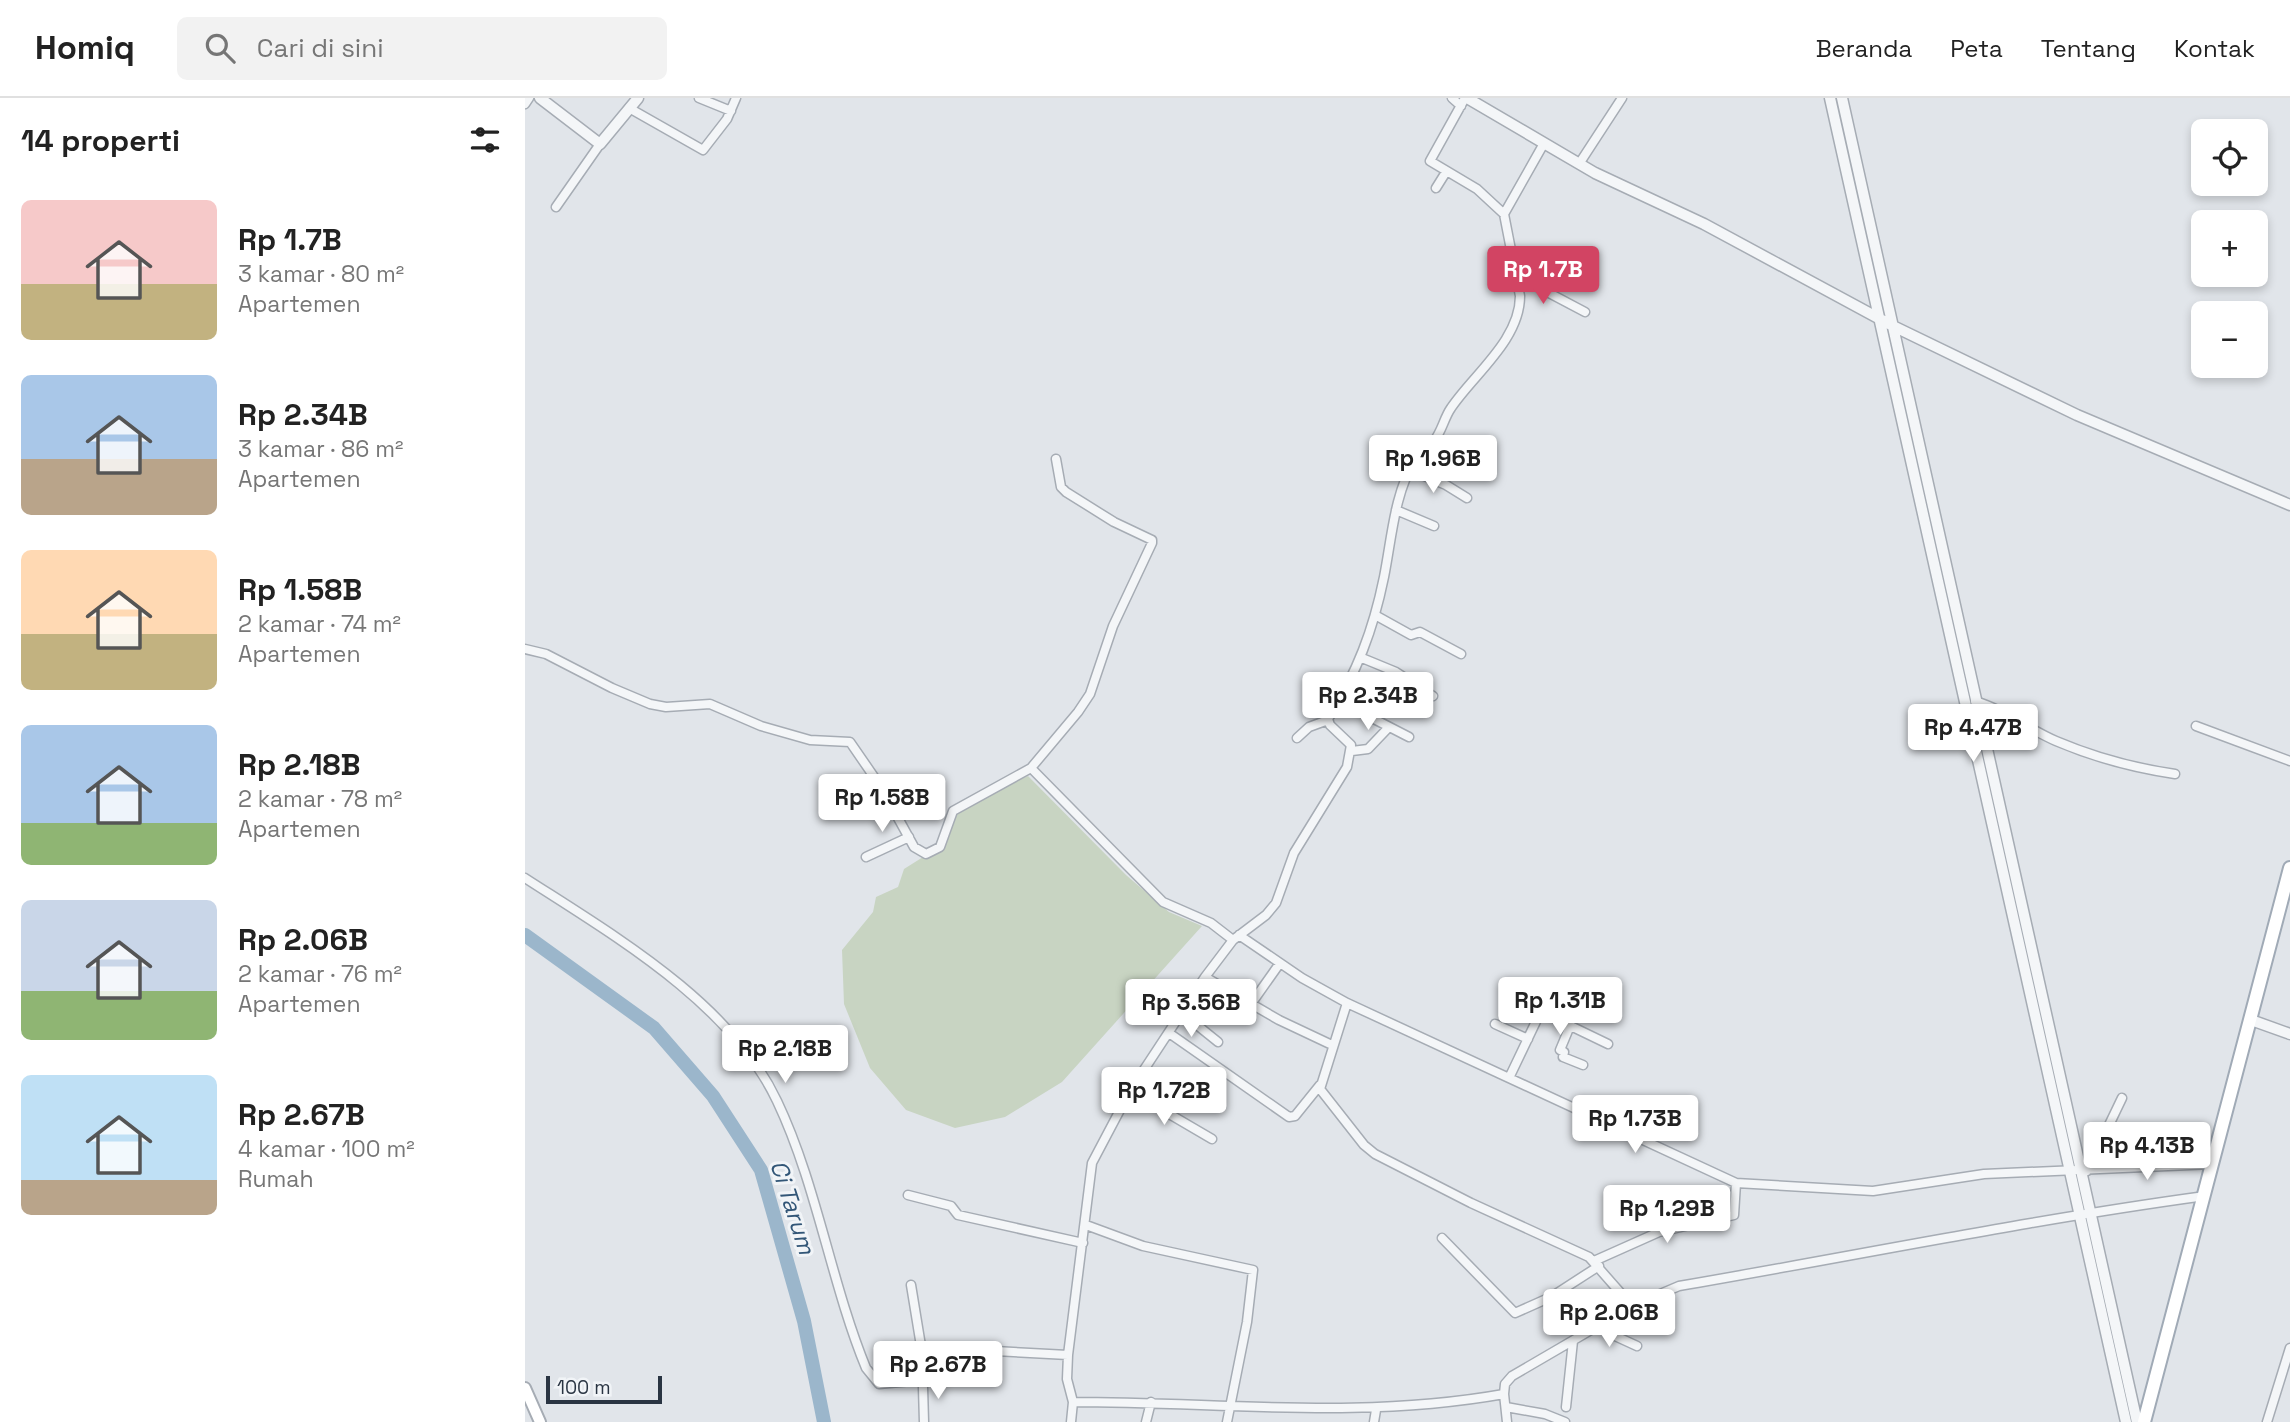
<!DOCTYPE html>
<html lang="id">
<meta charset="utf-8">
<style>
:root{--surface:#fff;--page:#f2f2f2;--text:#222;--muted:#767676;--line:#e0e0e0;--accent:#d24463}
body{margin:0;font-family:"Space Grotesk",sans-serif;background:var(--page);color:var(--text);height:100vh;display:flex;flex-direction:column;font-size:26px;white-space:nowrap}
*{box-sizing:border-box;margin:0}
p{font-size:23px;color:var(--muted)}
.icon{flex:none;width:38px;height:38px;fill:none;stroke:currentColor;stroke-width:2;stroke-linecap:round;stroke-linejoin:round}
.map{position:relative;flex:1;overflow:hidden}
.panel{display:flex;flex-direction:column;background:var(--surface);width:525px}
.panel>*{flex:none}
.controls{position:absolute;left:1666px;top:21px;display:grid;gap:14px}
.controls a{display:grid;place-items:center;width:77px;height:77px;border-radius:10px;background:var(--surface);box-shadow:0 4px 10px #0003;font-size:35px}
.scale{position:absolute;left:21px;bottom:18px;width:116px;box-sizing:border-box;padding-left:7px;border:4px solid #293442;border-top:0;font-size:19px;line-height:24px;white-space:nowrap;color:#293442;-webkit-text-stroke:5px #f1f4f7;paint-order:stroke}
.price{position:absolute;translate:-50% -60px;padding:0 16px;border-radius:7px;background:#fff;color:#222;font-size:23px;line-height:46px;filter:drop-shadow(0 2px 4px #0008)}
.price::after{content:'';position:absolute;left:50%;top:42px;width:21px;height:16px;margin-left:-10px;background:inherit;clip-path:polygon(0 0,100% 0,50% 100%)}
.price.active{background:var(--accent);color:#fff}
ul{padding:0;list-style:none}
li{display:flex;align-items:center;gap:21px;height:175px;padding:0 21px}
li span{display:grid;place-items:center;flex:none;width:196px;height:140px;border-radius:10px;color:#555}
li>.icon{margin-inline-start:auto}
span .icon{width:84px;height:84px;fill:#fffc;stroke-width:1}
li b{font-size:30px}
h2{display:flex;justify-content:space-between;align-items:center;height:84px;padding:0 21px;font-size:30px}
header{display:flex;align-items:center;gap:42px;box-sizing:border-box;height:98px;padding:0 35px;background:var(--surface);border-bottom:2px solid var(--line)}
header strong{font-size:33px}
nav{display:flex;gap:38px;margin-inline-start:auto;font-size:24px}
.search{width:490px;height:63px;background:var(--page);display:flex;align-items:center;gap:18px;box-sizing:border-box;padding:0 24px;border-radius:10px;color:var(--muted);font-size:26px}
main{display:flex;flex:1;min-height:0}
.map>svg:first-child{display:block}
.green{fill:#c8d4c2}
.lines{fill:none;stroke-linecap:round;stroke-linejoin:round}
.river{stroke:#9bb6cb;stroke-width:14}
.minor-casing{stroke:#a6acb4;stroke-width:11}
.tertiary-casing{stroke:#a6acb4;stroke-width:13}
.secondary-casing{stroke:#a6acb4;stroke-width:14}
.primary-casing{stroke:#a0aab6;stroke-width:16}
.minor{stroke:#f4f6f8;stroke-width:8}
.tertiary{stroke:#f4f6f8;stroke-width:10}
.secondary{stroke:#fff;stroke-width:10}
.primary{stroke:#fff;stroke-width:12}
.labels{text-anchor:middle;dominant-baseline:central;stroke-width:6;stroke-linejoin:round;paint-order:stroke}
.water-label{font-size:24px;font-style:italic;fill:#325677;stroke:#f1f4f7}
</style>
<header>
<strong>Homiq</strong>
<div class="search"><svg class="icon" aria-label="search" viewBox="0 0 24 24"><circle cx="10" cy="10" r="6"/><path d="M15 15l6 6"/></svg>Cari di sini</div>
<nav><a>Beranda</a><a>Peta</a><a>Tentang</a><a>Kontak</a></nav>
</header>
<main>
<section class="panel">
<h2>14 properti<svg class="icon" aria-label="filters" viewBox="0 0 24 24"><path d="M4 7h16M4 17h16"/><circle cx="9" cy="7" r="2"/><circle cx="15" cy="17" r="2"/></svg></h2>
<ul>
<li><span style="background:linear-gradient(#f6c9c9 60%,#c2b280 0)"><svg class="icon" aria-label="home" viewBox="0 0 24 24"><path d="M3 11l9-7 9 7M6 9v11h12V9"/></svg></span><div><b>Rp 1.7B</b><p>3 kamar · 80 m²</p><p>Apartemen</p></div></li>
<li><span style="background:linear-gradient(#a9c7e8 60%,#b9a48a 0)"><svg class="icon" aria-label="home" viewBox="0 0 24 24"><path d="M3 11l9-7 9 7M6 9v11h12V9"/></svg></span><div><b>Rp 2.34B</b><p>3 kamar · 86 m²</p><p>Apartemen</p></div></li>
<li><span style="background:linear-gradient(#ffd9b3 60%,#c2b280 0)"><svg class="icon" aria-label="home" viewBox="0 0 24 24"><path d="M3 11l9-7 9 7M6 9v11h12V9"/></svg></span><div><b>Rp 1.58B</b><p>2 kamar · 74 m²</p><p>Apartemen</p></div></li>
<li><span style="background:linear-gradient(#a9c7e8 70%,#8fb573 0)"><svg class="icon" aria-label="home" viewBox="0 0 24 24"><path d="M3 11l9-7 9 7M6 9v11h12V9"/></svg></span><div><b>Rp 2.18B</b><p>2 kamar · 78 m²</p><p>Apartemen</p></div></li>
<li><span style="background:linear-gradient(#c9d6e8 65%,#8fb573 0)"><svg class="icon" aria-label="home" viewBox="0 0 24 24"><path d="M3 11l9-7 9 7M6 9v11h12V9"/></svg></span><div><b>Rp 2.06B</b><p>2 kamar · 76 m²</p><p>Apartemen</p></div></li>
<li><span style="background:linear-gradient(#bfe0f5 75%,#b9a48a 0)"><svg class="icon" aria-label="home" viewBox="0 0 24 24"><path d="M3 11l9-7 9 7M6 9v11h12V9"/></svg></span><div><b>Rp 2.67B</b><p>4 kamar · 100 m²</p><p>Rumah</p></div></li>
</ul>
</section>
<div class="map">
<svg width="1765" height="1324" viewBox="0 0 1765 1324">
<rect width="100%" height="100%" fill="#e1e5ea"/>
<path class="green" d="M 503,678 L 601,777 L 644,814 L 677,828 L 537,984 L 480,1019 L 430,1030 L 381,1012 L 345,970 L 319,906 L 317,852 L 348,814 L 351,799 L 373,789 L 379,771 L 406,754 L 428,713 Z"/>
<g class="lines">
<path class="river" d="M 0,837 L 129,930 L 188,998 L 236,1072 L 279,1223 L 299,1324"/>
<defs>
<path id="minor" d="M 174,0 L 206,13
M 927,0 L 936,8
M 940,0 L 905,63 L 952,91 L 979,116 L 995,198 C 995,242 948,277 926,310 C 919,320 917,333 909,343 C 903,349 895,353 890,361 C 869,397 867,439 859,479 C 848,533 832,574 803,621 L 805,627 L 826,647 L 822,669 L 769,755 L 751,805 L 741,817 L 708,842 L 680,879 L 605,993 L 567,1065 L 543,1257 L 542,1281 L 548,1304 C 696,1304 833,1322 979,1296 L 980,1286 L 987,1278 L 1107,1208 L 1154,1188 C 1329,1158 1504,1122 1680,1098
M 0,6 L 4,0
M 104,10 L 178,52 L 202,21 L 211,0
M 1054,66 L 1097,0
M 911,90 L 921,74
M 31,109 L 75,46
M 979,116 L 1018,47
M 990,177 L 1060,214
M 885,372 L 921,387 L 942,400
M 871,412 L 909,428
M 850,517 L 886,537 L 895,534 L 936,556
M 0,551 L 21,556 L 87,590 L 125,606 L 141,609 L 185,606 L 236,628 L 285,642 L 325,644 L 356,689 L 389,749 L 401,756 L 415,749 L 428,713 L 506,670 L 553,614 L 565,596 L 588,528 L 627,445 L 627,442 L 589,424 L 541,394 L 536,389 L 531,361
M 837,560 L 871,574 L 908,598
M 1450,603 C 1480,612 1503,631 1531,643 C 1571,660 1609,670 1650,676
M 816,604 L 884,639
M 1671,628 L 1765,663
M 772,640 L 784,629 L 803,622
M 827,653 L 843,651 L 864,629
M 506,670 L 638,804 L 686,825 L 708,842
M 341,759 L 384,739
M 0,780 C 88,837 206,905 252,1003 C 292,1087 306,1185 341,1270 L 354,1286 L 397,1282
M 714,837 L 777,880 L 822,905 L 1211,1085 L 1348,1093 L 1459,1076 L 1688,1066
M 680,879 L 754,922 L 807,947
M 822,905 L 795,991 L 839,1047 L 850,1056 L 946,1105 L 1064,1159 L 1107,1208
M 998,905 L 1083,946
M 726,906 L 755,865
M 657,915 L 693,944
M 970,926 L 1003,941
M 1045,928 L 1035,952 L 1039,954 L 1038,959 L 1058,967
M 644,935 L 764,1019 L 770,1018 L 795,987
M 985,978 L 1016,913
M 605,993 L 687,1041
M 1562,1073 L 1597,1000
M 383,1097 L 426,1108 L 433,1117 L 558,1145
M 561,1127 L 618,1148 L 728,1172 L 722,1224 L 702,1324
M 917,1140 L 990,1215 L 1026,1199 L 1074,1168
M 1069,1163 L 1134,1134 L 1209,1117 L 1211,1085
M 386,1187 L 397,1254 L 399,1324
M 1079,1226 L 1088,1237 L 1112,1248
M 397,1254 L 452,1252 L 543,1257
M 979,1296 L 982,1324
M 981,1309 L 1020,1316 L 1040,1324
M 1041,1309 L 1048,1243
M 546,1324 L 548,1304
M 621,1324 L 626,1304
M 849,1324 L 851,1312
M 1742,1324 L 1765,1250"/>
<path id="tertiary" d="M 15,0 L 75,46 L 113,0
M 942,0 L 1070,75 L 1179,126 L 1368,228 L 1552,317 L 1765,407
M 1305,0 L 1601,1324
M 1317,0 L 1612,1324
M 1726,922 L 1765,936"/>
<path id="secondary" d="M 0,1290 L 15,1324"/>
<path id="primary" d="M 1619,1324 L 1765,770"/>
</defs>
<use href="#minor" class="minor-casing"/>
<use href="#tertiary" class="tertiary-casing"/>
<use href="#secondary" class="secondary-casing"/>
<use href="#primary" class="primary-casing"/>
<use href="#minor" class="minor"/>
<use href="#tertiary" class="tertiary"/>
<use href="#secondary" class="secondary"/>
<use href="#primary" class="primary"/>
</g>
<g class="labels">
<g class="water-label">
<text transform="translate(268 1109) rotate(72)">Ci Tarum</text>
</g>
</g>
</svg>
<div class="controls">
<a><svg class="icon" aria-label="locate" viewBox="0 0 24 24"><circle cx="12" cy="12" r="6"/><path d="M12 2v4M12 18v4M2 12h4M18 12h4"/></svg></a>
<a>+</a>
<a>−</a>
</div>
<div class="scale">100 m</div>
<b class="price active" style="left:1018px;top:208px">Rp 1.7B</b>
<b class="price" style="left:908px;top:397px">Rp 1.96B</b>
<b class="price" style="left:843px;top:634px">Rp 2.34B</b>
<b class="price" style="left:1448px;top:666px">Rp 4.47B</b>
<b class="price" style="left:357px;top:736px">Rp 1.58B</b>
<b class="price" style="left:1035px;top:939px">Rp 1.31B</b>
<b class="price" style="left:666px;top:941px">Rp 3.56B</b>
<b class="price" style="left:260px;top:987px">Rp 2.18B</b>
<b class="price" style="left:639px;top:1029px">Rp 1.72B</b>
<b class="price" style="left:1110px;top:1057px">Rp 1.73B</b>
<b class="price" style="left:1622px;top:1084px">Rp 4.13B</b>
<b class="price" style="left:1142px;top:1147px">Rp 1.29B</b>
<b class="price" style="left:1084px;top:1251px">Rp 2.06B</b>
<b class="price" style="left:413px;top:1303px">Rp 2.67B</b>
</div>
</main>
